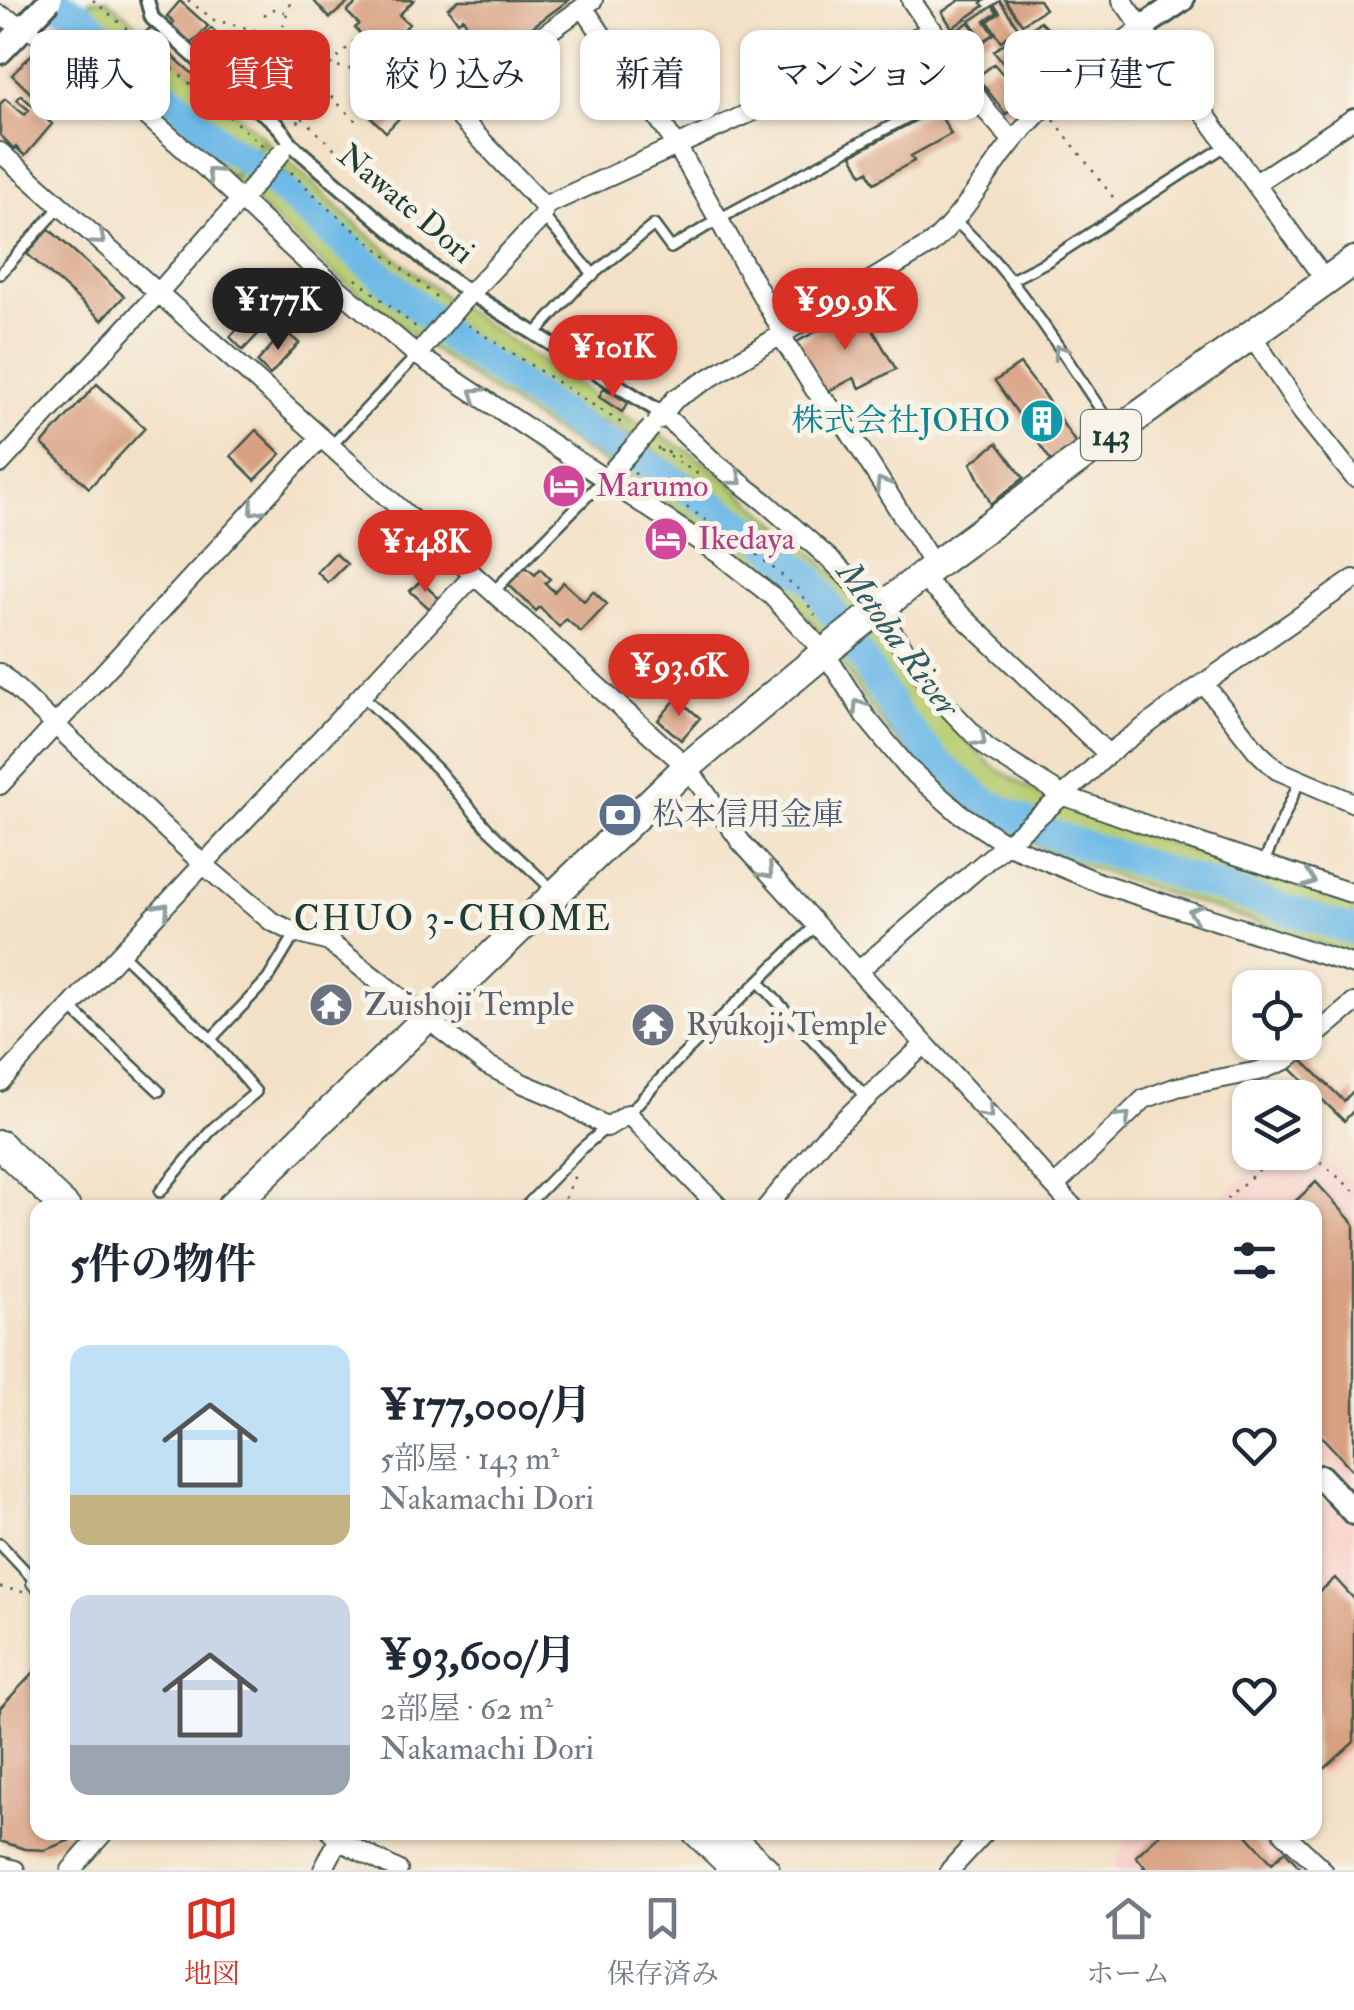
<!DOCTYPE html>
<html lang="ja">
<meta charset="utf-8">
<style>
:root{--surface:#fff;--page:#f2f2f3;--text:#1f2937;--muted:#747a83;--line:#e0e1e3;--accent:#d93025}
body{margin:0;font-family:"IM FELL Double Pica","Noto Serif JP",serif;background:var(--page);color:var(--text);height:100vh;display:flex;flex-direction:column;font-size:38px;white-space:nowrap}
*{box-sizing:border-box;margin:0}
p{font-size:32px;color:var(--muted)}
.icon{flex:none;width:55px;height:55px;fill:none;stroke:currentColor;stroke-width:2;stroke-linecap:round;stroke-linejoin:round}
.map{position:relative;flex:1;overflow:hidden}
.side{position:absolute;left:30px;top:1200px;width:1292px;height:640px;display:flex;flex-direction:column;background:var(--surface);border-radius:20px;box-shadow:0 2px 8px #0004}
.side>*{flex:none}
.top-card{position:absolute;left:30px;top:30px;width:1295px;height:90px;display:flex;gap:20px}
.buttons{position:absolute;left:1232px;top:970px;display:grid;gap:20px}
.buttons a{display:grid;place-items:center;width:90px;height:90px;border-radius:20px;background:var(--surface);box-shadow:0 2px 8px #0004;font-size:50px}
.price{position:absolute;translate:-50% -85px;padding:0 22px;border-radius:35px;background:var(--accent);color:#fff;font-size:32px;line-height:65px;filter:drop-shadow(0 2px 5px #0008)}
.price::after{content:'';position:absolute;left:50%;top:60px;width:30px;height:22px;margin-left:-15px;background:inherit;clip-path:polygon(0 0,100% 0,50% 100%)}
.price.selected{background:#222;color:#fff}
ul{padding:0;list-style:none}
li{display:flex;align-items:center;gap:30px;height:250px;padding:0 40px}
li span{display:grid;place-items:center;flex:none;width:280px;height:200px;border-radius:20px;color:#555}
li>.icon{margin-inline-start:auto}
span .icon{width:120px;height:120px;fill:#fffc;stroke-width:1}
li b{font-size:42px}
h2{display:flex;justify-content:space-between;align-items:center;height:120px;padding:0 40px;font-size:42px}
.chip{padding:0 35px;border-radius:20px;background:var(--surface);box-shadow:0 2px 8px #0004;font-size:35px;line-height:90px}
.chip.selected{background:var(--accent);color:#fff}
.tabs{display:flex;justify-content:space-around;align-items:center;height:140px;border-top:2px solid var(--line);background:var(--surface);font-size:28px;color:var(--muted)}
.tabs a{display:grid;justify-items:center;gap:5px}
.tabs .selected{color:var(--accent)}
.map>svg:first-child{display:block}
.built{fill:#f7d0ca}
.green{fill:#b7cc6f;stroke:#6b8452;stroke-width:2.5}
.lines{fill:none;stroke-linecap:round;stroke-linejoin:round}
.river{stroke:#6db9e7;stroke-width:30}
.building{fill:#d89f80}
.service-casing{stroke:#3f564a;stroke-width:14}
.pedestrian-casing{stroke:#3f564a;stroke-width:18}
.minor-casing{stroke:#3f564a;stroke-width:22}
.tertiary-casing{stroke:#3f564a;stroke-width:28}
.primary-casing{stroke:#3f564a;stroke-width:32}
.trunk-casing{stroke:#3f564a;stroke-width:32}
.path{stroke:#3f564a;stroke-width:2.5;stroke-dasharray:2.5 8;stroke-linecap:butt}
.service{stroke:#fff;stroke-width:9}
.pedestrian{stroke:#fff;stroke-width:12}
.minor{stroke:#fff;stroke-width:18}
.tertiary{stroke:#fff;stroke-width:22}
.primary{stroke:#fff;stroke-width:28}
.trunk{stroke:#fff;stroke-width:28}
.minor-bridge-casing{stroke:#3f564a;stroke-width:22;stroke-linecap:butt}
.tertiary-bridge-casing{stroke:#3f564a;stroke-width:28;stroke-linecap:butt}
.minor-bridge{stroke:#fff;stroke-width:18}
.tertiary-bridge{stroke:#fff;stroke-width:22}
.oneway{stroke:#8f9e9a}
.labels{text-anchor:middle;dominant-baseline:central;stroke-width:10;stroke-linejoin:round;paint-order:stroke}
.shield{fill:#f7f3e8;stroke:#60746a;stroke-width:2.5}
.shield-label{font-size:30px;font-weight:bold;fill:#1f3d34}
.street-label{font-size:32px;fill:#1f3d34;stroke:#f7f3e8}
.culture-label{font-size:32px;fill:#0d838f;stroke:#f7f3e8;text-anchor:end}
.hotel-label{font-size:32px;fill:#b23c85;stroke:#f7f3e8;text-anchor:start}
.service-label{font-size:32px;fill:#4e5e75;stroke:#f7f3e8;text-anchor:start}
.worship-label{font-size:32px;fill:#5b616d;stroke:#f7f3e8;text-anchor:start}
.water-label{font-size:35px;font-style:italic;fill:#325c61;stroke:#f7f3e8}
.neighbourhood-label{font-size:35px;letter-spacing:2.5px;fill:#1f3d34;stroke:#f7f3e8}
</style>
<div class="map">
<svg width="1354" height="1870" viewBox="0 0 1354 1870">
<rect width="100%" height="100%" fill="#f7f3e8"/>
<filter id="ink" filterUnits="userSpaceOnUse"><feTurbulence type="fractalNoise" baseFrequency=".01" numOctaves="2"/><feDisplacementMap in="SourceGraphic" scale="20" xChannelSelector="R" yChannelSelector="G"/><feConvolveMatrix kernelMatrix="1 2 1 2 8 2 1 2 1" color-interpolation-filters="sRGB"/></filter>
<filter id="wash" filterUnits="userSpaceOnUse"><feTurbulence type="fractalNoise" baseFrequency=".0048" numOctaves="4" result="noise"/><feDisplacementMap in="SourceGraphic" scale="40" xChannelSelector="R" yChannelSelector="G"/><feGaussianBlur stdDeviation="2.25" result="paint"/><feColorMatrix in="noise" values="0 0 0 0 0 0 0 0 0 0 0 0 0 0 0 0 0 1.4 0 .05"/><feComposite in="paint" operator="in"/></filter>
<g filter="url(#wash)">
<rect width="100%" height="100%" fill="#f3e1c7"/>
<path class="built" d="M 1305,1144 L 1354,1184 L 1354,1490 L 1315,1448 L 1315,1208 L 1215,1208 L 1226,1193 L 1271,1153 L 1305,1152 Z
M 1315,1503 L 1334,1503 L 1354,1525 L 1354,1748 L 1322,1778 L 1315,1772 Z
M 1128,1832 L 1277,1833 L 1317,1870 L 1114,1870 Z"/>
<path class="green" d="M 90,0 L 107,0 L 129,17 L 265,139 L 254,150 C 230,137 217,117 191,107 L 91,7 Z
M 68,20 L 95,41 L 191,129 L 241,166 L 231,177 L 116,76 L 59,30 Z
M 266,140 L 361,229 L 449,300 L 621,414 L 692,453 L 809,549 L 856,598 L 902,673 L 991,765 L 1058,806 L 1354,904 L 1354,926 L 1025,819 L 974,788 L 937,755 L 905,716 L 868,653 L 854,621 L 800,555 L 665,458 L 613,426 L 580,415 L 532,388 L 453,326 L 439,309 L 324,214 L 284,171 L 256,151 Z
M 242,166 L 267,183 L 423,315 L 447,340 L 600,446 L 652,473 L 756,540 L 806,584 L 828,626 L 845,647 L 895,721 L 935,766 L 981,805 L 1010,820 L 1086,849 L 1354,936 L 1354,955 C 1297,936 1239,917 1182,898 C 1103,873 1021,849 955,798 C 924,774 896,742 872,710 C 854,686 840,659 822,635 C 790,593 747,560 704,529 C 648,487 586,453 527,414 C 422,346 320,270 233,179 Z"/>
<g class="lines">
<path class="river" d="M 53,0 L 83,17 L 223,145 L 246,159 L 425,313 L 451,339 L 594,437 L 656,469 L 759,535 L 812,580 L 900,719 L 939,764 L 982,800 L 1050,834 L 1074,842 L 1354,931"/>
</g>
<g id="blocks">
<path class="building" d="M 313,0 L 347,0 L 349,2 L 330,18 Z
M 360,0 L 414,0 L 399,15 L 409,24 L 392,42 L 405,30 L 414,39 L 384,73 L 373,63 L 385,50 L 373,39 L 369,43 L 355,28 L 359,24 L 347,12 Z
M 459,0 L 569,0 L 490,58 L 463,18 L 458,22 L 448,8 Z
M 960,0 L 985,0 L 981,3 L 984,6 L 952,28 L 942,12 Z
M 1005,0 L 1039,0 L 1045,9 L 1022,24 Z
M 180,1 L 208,26 L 190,45 L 170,27 L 174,22 L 167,16 Z
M 1000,1 L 1019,29 L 1001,41 L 988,21 L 1000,13 L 994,5 Z
M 993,6 L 997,13 L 985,21 L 994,34 L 984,41 L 970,21 Z
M 1040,21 L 1051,32 L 1037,46 L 1030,39 L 1033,35 L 1029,31 Z
M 969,22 L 979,38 L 961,51 L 950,35 Z
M 152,26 L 233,99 L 227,105 L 146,32 Z
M 211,28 L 220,36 L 206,51 L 242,84 L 238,88 L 193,48 Z
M 1020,31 L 1055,76 L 1030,96 L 994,51 Z
M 1063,34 L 1079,54 L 1057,72 L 1039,48 L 1049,40 L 1051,43 Z
M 930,44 L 947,75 L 934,82 L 940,92 L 913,107 L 906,95 L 919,88 L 913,77 L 919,73 L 909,56 Z
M 34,52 L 46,63 L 49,60 L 69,79 L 73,75 L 83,85 L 73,95 L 70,92 L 50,112 L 12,75 Z
M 994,64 L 1025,99 L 1006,114 L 977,77 Z
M 882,67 L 902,110 L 890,115 L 884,102 L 866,110 L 852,81 Z
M 372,85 L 402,115 L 386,132 L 355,102 Z
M 21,95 L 52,124 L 25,156 L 16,147 L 14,149 L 0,135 L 0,104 L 5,99 L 25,115 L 29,110 L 17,100 Z
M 937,109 L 951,134 L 911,156 L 914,161 L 874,183 L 868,171 L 862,174 L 852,155 Z
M 49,229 L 124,296 L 102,320 L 27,254 Z
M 270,294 L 284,307 L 243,350 L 230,337 Z
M 860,308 L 896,369 L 860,388 L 854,378 L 823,394 L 793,344 Z
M 285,331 L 299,343 L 270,375 L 257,362 Z
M 1020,364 L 1044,395 L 1079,448 L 1054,465 L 995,381 Z
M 97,384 L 145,428 L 89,488 L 42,444 Z
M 604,388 L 628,403 L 622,412 L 599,397 Z
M 256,430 L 281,454 L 255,480 L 231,456 Z
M 997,443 L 1024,478 L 991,504 L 971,463 Z
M 335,553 L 347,564 L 328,583 L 317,572 Z
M 522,564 L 535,575 L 540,569 L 550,579 L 545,583 L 554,592 L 563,582 L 584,601 L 593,591 L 607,604 L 581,632 L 566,619 L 559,627 L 540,607 L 536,611 L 505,581 Z
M 420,581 L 441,600 L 431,610 L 410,591 Z
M 677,698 L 700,718 L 681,740 L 658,720 Z
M 1299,1057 L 1344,1101 L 1354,1090 L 1354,1110 L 1344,1121 L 1289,1067 Z
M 1316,1182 L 1354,1224 L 1354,1472 L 1315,1429 L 1315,1208 L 1288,1208 Z
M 1335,1578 L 1354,1599 L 1354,1742 L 1321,1772 L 1315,1766 L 1315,1596 Z
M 38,1668 L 38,1832 L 79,1832 L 73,1839 L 45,1850 L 25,1849 L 0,1841 L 0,1708 Z
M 1162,1832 L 1244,1832 L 1272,1863 L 1285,1851 L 1302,1870 L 1141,1870 L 1145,1867 L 1136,1856 Z"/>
</g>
</g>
<g filter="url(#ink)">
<use href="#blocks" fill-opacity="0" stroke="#3f564a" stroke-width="2.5"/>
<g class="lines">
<defs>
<path id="service" d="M 935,102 L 967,83
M 543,216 L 594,275
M 954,220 C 1019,277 1065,359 1114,429
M 0,274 L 61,206
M 1011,280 L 1046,262 L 1227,145
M 535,334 L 581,284 L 654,225 L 671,248 L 719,219 L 915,113
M 331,446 L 417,355
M 493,592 L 604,479
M 362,695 L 439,771 L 488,829 L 554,891
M 1263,864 L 1300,780
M 121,953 L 211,1039 L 256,1092 L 213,1128 L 160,1192
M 759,982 L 866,1097
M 70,1007 L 159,1091
M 211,1039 L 268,979 L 296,933
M 628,1114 L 676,1062 L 815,926
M 524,1208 L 581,1149 L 607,1127
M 0,1544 L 36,1582"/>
<path id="pedestrian" d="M 147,0 L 152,18 L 248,105 C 265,112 282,127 290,143 L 433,267 L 470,293 L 663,414"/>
<path id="minor" d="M 593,0 L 447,104 L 544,206 L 933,30
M 911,0 L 989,114 L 1013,141
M 1122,0 L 1325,280
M 583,7 L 677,146 L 783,333
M 0,15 L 50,40 L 79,58 L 105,79 L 219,180 L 308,263 L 417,355 L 719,554 L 772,596 L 825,653 L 865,716 L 908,768 L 959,813 L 1006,844 L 1100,883 L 1354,965
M 0,152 L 325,441 L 687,767 L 741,842 L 1074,1208
M 1256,183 L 1354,118
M 462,302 L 543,216 L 544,206
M 780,334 L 815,390 L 842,420 L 934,566
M 1251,334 L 1302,412 L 1354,477
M 663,414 L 714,462 L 765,502 L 832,561 L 870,600 L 937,696 L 987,748 L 1062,795 L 1166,832 L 1354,894
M 658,420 L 675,399 L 931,244 C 964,215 985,175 1013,141 C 1049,97 1095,62 1141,28
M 0,464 L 159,292 L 245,195
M 921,577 L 1108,754
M 0,673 L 204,865 L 271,921 L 296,933 L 329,942 L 485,1064 L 524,1084 L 555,1097 L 607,1127 L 628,1114 L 720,1208
M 1204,684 L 1257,751 L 1277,770 L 1354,803
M 0,785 L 321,437
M 858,971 L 1082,779 L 1108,754 L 1194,690 L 1354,579
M 0,1082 L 474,575
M 1055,1186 L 1144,1099 L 1177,1087 L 1259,1071 L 1286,1060 L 1354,1003
M 766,1208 L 824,1138 L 925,1044
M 36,1582 L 38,1584
M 331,1832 L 338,1840 L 398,1870
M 1283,1832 L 1323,1870
M 0,1866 L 15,1870
M 71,1870 L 104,1832
M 323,1870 L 342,1833
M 950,1870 L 985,1832"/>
<path id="tertiary" d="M 1141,28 L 1182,0
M 0,52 L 31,20
M 1321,1477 L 1354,1513"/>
<path id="primary" d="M 697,1832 L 736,1869
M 724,1832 L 765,1870"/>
<path id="trunk" d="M 0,1145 L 66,1208
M 230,1208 L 687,767 L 830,648 L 934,566 L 1116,432 L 1354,261"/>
</defs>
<use href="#service" class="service-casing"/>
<use href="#pedestrian" class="pedestrian-casing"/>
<use href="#minor" class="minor-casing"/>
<use href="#tertiary" class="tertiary-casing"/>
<use href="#primary" class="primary-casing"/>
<use href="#trunk" class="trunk-casing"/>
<path class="path" d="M 93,0 L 263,146
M 188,0 L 214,20 L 303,42 L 331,65 L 373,74 L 408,107 L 431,110
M 264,15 L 273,9 L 285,12
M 280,36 L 291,0
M 316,82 L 356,121
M 271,98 L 284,84 L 310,86 L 310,109 L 297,123
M 286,110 L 355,40
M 302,118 L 336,150
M 1054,120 L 1116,201
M 291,172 L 329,209 L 440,300
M 356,279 L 416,327
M 468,325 L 626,426
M 657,448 L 685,459
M 660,450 L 704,478
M 634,473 L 749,548 L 797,588 L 815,615
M 1305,1148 L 1354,1191
M 561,1208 L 575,1175
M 1221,1208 L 1229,1196 L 1280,1152
M 0,1587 L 23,1592"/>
<use href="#service" class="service"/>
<use href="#pedestrian" class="pedestrian"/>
<use href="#minor" class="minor"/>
<use href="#tertiary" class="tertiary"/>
<use href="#primary" class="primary"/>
<use href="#trunk" class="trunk"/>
<defs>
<path id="minor-bridge" d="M 249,191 L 282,152
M 423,348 L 462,302
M 612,471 L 651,428"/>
<path id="tertiary-bridge" d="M 31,20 L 50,0"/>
</defs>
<use href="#minor-bridge" class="minor-bridge-casing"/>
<use href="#tertiary-bridge" class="tertiary-bridge-casing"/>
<use href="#minor-bridge" class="minor-bridge"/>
<use href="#tertiary-bridge" class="tertiary-bridge"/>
</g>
<defs><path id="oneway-chevron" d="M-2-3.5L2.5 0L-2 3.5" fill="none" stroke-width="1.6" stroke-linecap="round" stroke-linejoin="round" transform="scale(2.5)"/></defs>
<g class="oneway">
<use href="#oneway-chevron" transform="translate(213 174) rotate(-138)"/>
<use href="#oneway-chevron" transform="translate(99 239) rotate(41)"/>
<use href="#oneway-chevron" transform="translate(1060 351) rotate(-125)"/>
<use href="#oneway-chevron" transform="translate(476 394) rotate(-146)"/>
<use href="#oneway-chevron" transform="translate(736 479) rotate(39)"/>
<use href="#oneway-chevron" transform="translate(882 484) rotate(-122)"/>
<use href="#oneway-chevron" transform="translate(255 509) rotate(133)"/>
<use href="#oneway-chevron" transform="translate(859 706) rotate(-124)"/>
<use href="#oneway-chevron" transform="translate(980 740) rotate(42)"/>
<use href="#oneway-chevron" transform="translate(767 872) rotate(48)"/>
<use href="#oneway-chevron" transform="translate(1309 880) rotate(18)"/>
<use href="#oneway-chevron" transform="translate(163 909) rotate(-47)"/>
<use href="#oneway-chevron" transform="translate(1195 913) rotate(-162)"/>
<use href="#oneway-chevron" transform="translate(987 1112) rotate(48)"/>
<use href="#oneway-chevron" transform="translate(1124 1118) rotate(-44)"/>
</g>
</g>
<defs>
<symbol id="building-disc" viewBox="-11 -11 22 22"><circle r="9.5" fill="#0f9aa8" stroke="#f7f3e8"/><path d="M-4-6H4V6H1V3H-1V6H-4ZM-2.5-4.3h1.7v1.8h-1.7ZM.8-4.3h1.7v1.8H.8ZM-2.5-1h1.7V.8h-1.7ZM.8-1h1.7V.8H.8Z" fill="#fff"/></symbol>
<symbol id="hotel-disc" viewBox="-11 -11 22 22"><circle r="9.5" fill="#d1479c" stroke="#f7f3e8"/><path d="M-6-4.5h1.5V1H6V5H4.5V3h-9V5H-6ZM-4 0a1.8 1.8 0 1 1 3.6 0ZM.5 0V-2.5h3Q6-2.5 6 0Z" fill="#fff"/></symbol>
<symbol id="bank-disc" viewBox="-11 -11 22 22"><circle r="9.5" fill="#5c6f8a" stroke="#f7f3e8"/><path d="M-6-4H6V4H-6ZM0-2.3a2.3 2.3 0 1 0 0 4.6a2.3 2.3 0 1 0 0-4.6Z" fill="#fff"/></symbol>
<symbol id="temple-disc" viewBox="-11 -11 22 22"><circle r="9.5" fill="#6b7280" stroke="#f7f3e8"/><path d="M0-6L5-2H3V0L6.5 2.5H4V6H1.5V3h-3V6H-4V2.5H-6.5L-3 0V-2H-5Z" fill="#fff"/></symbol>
</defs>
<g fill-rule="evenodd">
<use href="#building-disc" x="1017" y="396" width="50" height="50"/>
<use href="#hotel-disc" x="539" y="461" width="50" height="50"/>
<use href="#hotel-disc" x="641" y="514" width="50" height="50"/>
<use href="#bank-disc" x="595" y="790" width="50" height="50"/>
<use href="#temple-disc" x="306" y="980" width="50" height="50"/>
<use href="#temple-disc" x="628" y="1000" width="50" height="50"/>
</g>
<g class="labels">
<rect class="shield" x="1081" y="410" width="60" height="50" rx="8"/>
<g class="shield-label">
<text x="1111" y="435">143</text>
</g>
<g class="street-label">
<text transform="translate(406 204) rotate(40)">Nawate Dori</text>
</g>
<g class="culture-label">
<text x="1010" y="421">株式会社JOHO</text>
</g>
<g class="hotel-label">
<text x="596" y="486">Marumo</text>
<text x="698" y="539">Ikedaya</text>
</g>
<g class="service-label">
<text x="652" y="815">松本信用金庫</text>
</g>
<g class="worship-label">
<text x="364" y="1005">Zuishoji Temple</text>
<text x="686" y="1025">Ryukoji Temple</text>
</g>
<g class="water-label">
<text transform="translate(898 639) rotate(54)">Metoba River</text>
</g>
<g class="neighbourhood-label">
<text x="453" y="919">CHUO 3-CHOME</text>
</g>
</g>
</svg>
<div class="buttons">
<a><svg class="icon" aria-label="locate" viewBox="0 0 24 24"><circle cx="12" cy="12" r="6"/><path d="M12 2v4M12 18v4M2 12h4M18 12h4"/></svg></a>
<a><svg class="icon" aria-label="layers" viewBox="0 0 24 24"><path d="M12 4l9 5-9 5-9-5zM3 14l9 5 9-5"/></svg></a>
</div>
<b class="price selected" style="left:278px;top:353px">¥177K</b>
<b class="price" style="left:845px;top:353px">¥99.9K</b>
<b class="price" style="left:613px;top:400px">¥101K</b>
<b class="price" style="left:425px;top:595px">¥148K</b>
<b class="price" style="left:679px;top:719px">¥93.6K</b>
<div class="top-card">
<a class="chip">購入</a>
<a class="chip selected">賃貸</a>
<a class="chip">絞り込み</a>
<a class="chip">新着</a>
<a class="chip">マンション</a>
<a class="chip">一戸建て</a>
</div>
<section class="side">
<h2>5件の物件<svg class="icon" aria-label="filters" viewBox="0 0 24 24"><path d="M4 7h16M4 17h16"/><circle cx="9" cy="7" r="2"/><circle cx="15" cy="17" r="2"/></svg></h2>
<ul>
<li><span style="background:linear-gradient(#bfe0f5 75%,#c2b280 0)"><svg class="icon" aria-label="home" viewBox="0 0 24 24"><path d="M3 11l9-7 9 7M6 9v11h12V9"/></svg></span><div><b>¥177,000/月</b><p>5部屋 · 143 m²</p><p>Nakamachi Dori</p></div><svg class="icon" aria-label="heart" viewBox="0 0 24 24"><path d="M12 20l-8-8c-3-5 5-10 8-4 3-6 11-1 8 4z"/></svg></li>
<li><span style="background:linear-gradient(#c9d6e8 75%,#9aa5b1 0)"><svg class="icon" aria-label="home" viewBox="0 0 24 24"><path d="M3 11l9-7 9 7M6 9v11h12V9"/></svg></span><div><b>¥93,600/月</b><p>2部屋 · 62 m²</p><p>Nakamachi Dori</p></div><svg class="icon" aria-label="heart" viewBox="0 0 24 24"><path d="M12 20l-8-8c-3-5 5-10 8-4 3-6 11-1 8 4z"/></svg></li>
</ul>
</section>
</div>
<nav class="tabs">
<a class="selected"><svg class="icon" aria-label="map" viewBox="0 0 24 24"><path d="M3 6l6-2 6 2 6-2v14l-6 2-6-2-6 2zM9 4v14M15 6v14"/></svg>地図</a>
<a><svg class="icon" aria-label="saved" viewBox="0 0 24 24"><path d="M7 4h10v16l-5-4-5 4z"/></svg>保存済み</a>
<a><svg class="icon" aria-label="home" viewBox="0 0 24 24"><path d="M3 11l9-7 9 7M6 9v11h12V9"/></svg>ホーム</a>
</nav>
